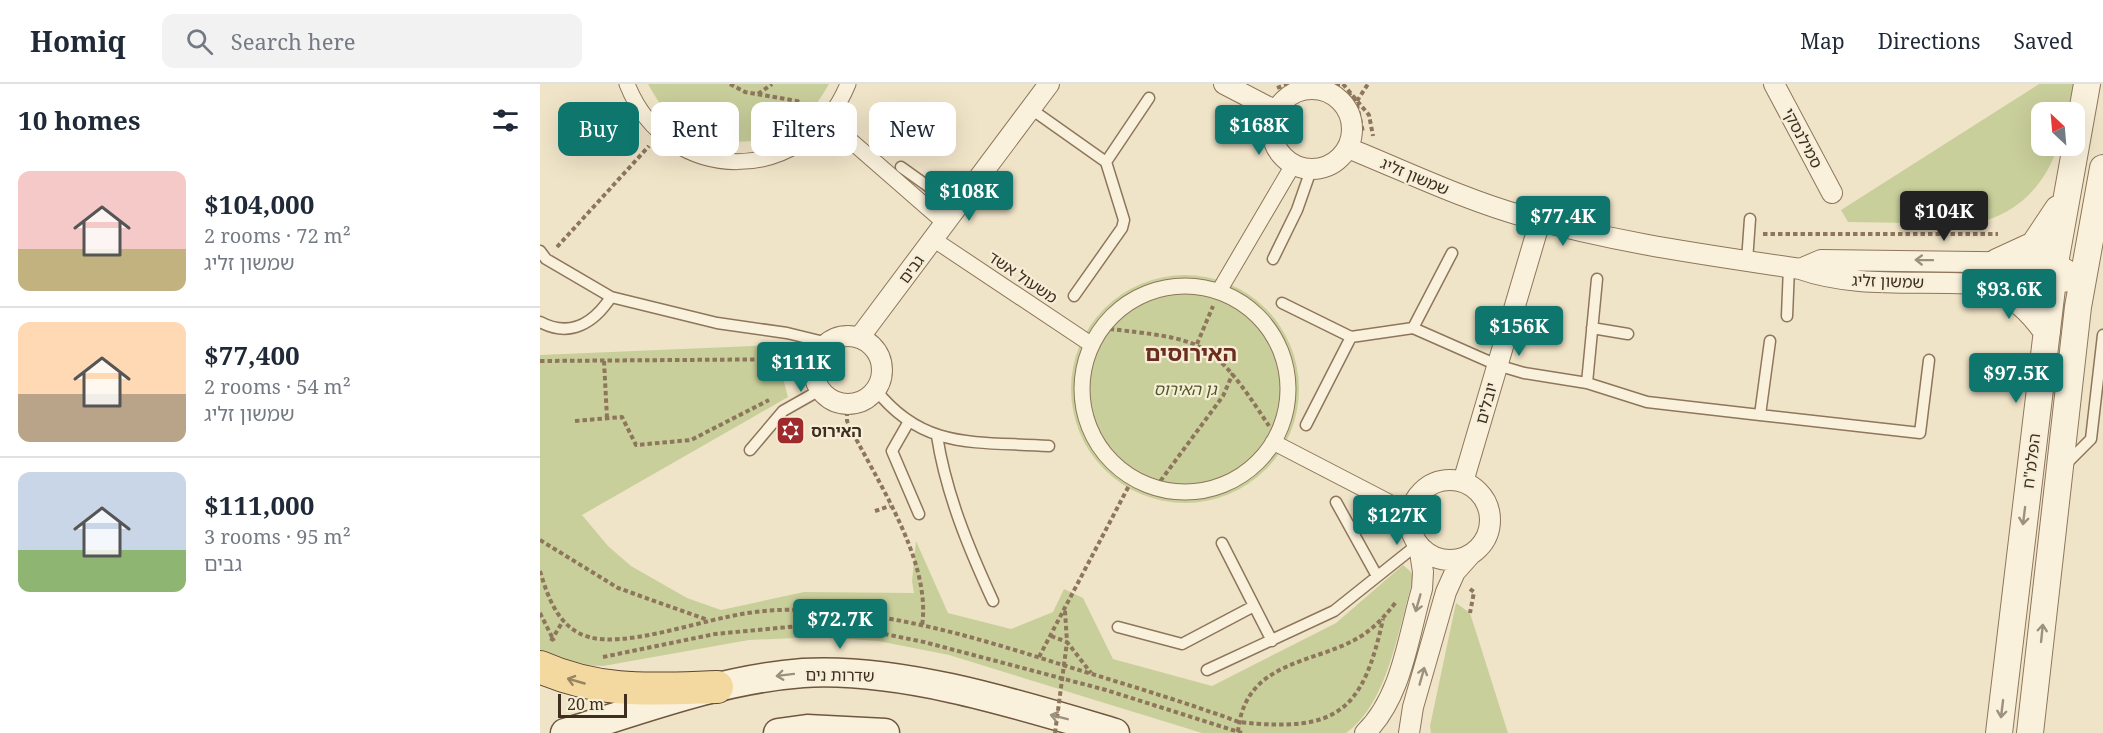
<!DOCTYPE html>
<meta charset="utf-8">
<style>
:root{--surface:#fff;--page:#f2f2f3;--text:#1f2937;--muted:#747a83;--line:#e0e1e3;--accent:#0f766e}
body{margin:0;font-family:"Noto Serif","Noto Sans Hebrew",serif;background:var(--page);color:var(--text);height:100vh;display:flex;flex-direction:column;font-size:22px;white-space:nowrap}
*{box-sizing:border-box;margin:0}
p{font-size:20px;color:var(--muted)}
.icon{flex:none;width:33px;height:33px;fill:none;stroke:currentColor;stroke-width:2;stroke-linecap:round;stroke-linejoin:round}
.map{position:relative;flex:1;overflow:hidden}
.details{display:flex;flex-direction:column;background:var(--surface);width:540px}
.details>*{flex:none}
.banner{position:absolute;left:18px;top:18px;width:570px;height:54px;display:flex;gap:12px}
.needle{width:39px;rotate:334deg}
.tools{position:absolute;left:1491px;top:18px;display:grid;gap:12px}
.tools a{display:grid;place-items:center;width:54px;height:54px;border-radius:12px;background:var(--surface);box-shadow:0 6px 24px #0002;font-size:30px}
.scale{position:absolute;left:18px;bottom:15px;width:69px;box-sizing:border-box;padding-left:6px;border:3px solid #3d2e20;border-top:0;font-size:16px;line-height:21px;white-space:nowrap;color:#3d2e20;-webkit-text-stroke:4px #f7eed8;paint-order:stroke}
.price{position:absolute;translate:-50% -51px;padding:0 14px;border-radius:6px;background:var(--accent);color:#fff;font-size:20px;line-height:39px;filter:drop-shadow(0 2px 3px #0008)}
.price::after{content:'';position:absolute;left:50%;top:36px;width:18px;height:14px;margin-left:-9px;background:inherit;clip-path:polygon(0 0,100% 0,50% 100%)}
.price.selected{background:#222;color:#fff}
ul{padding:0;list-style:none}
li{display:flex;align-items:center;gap:18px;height:150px;padding:0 18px}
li+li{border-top:2px solid var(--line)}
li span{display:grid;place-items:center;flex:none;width:168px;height:120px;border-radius:12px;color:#555}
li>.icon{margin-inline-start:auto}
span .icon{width:72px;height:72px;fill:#fffc;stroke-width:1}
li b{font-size:26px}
h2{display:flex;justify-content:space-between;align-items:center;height:72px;padding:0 18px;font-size:26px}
.chip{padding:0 21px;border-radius:12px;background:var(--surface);box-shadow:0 6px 24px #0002;font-size:21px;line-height:54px}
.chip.selected{background:var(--accent);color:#fff}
header{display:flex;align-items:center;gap:36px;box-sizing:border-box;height:84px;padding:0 30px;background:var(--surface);border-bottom:2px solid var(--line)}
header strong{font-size:28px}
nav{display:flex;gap:33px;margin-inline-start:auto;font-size:21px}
.search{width:420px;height:54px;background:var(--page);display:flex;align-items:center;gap:15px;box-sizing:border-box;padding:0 21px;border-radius:12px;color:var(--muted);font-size:22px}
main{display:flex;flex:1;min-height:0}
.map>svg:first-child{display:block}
.green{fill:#c9cf9b}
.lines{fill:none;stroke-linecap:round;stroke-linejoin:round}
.service-casing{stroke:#8d765c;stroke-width:13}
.pedestrian-casing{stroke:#8d765c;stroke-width:17}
.minor-casing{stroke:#8d765c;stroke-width:22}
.tertiary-casing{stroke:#8d765c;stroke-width:28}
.secondary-casing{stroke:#6f573f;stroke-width:31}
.primary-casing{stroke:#5b4430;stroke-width:34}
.path{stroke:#8d765c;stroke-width:4;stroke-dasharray:4.5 3;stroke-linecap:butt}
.service{stroke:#faf1dc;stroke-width:10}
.pedestrian{stroke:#faf1dc;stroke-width:15}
.minor{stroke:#faf1dc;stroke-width:20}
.tertiary{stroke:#faf1dc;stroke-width:26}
.secondary{stroke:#faf1dc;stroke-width:28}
.primary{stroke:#f3d9a0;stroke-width:32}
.path-bridge{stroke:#8d765c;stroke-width:4;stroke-dasharray:4.5 3;stroke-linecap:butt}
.oneway{stroke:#9c907e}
.oneway2{stroke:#988460}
.labels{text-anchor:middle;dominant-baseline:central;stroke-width:4.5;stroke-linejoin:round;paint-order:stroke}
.street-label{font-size:16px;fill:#3d2e20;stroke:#f7eed8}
.park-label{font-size:16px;font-style:italic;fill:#4d5a26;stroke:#f7eed8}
.poi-label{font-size:16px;font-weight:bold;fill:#3d2e20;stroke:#f7eed8;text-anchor:start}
.district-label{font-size:22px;font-weight:bold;fill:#6b2e1e;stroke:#f7eed8}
</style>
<header>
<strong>Homiq</strong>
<div class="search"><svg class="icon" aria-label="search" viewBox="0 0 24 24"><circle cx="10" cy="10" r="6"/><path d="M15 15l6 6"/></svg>Search here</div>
<nav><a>Map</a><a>Directions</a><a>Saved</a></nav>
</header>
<main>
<section class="details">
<h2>10 homes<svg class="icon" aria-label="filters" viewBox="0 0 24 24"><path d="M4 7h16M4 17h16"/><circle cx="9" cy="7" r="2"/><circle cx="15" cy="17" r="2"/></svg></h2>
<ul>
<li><span style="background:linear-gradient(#f6c9c9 65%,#c2b280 0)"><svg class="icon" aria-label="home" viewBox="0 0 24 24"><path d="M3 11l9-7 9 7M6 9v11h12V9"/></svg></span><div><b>$104,000</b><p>2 rooms · 72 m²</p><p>שמשון זליג</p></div></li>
<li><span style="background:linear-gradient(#ffd9b3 60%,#b9a48a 0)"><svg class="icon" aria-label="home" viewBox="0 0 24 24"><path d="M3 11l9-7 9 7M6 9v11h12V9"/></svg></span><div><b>$77,400</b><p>2 rooms · 54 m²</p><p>שמשון זליג</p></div></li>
<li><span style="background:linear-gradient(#c9d6e8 65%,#8fb573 0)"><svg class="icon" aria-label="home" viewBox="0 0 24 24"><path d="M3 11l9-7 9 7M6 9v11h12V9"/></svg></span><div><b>$111,000</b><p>3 rooms · 95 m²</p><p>גבים</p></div></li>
</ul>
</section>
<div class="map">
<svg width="1563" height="649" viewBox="0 0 1563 649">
<rect width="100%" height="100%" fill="#f0e4c8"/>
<path class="green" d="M 108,0 L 289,0 C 279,17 268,35 250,45 C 211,66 156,62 126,27 C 119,19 113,9 108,0 Z
M 1499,0 L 1534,0 L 1527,28 L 1502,28 L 1502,62 L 1518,62 C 1504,104 1475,132 1432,140 L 1308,138 L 1301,126 Z
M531 305a114 114 0 1 1 228 0a114 114 0 1 1-228 0Z
M 234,261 L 248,313 L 42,431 L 68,462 L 91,482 L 147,514 L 181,526 L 264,508 L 374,509 L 372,497 L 376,457 L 408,529 L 471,545 L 513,528 L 524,505 L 543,514 L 573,575 L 672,602 L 796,539 L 863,481 L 871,488 L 873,495 C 859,542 848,620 806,649 L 662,649 L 409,571 L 338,557 L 280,553 L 209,556 L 63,582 L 37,581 L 3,568 L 0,565 L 0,271 Z
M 916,519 L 930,529 L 968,649 L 891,649 L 890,642 Z"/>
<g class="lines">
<defs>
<path id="service" d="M 491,25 L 566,78 L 584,136 L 582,144 L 534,212
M 566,78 L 609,14
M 361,83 L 417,123
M 0,167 L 6,175 L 71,213 L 177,239 L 247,249 L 288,259
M 733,175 L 757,126 L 771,86
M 1207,177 L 1210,135
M 742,219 L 811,253
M 1247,232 L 1249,183
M 0,238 C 30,254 54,239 71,213
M 873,244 L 912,169
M 1052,244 L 1088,250
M 1047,299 L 1057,195
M 336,306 C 384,367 438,357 509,362
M 1220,331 L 1380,349 L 1389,276
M 368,339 L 352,367 L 379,430
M 766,341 L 811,253 L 873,244 L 957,281 L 984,289 L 1047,299 L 1107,318 L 1220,331 L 1230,257
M 397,352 C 406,410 429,465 453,517
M 210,366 L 243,327 L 280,306
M 1525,381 L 1551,355 L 1563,251
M 796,418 L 837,492
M 682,459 L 732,557
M 578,543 L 642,560 L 714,522
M 667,586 L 794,527 L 878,460"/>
<path id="pedestrian" d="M 87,0 C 128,104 266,103 308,0
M 287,36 L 405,139
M 393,155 L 552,261
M542 305a103 103 0 1 1 206 0a103 103 0 1 1-206 0Z
M 679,207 L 753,81
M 733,358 L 870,429"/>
<path id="minor" d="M 684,0 L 736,27
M 1234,0 L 1292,109
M732 45a40 40 0 1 1 80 0a40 40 0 1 1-80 0Z
M 808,64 C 867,88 925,116 986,133 C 1076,159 1168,171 1260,185 C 1308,202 1360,198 1410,199 C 1455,200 1499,203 1543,195
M 1260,185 L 1281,176 L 1515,179 L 1527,186
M274 286a34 34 0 1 1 68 0a34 34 0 1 1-68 0Z
M 319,254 L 509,0
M870 436a40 40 0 1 1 80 0a40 40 0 1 1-80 0Z
M 923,398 L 1000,137
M 825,649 C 862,613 868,553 882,505 L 883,488 L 879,461
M 869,649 L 873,623 L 906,508 L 915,488 L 931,470"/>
<path id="tertiary" d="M 1457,178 L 1494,161 L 1518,125
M 1450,200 C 1475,211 1492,226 1507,248
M 1459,649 L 1515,179 L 1547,0
M 1490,649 L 1538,223 L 1563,84"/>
<path id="secondary" d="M 25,649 C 103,625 182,595 263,589 C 361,583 481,621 575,649
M 238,649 L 267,645 L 345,649"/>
<path id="primary" d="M 0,583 C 61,610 113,605 177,603"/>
</defs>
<use href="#service" class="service-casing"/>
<use href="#pedestrian" class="pedestrian-casing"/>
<use href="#minor" class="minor-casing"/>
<use href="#tertiary" class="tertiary-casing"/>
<use href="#secondary" class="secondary-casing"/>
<use href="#primary" class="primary-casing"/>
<path class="path" d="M 190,0 L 205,8 L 257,17 L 271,25
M 788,0 L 804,1
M 803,0 L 829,31 L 833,52
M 737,4 L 747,0
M 743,8 L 761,0
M 808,8 L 817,21 L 823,48
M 218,10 L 232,0
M 817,17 L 828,0
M 1223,150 L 1458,150
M 17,163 L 109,62
M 562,244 C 664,256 671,253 729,342
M 657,260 L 673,222
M 0,277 L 275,275
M 64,277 L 67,334
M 307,320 L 307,337 C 335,395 392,476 382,542
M 35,337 L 82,333 L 96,361 L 151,356 L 229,316
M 616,403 L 683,312 L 693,289
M 335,427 L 350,422
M 0,456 L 78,504 L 168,536
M 0,487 C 8,514 19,545 49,553 C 83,563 151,540 187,533 C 213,527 238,525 264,526 C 354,528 441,555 526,582 C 584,600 642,617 699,638 C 798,649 823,627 843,535
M 930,505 L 934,508 L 930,529
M 525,527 L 527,558 L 551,589
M 0,529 L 14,557
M 511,552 L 527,558
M 11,557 L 23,537
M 63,573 L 175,550 L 291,539 L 384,558 L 566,606 L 702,649
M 499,573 L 593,394
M 698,648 C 705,574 777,581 823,551 C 836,542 846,531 856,518"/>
<use href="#service" class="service"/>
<use href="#pedestrian" class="pedestrian"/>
<use href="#minor" class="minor"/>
<use href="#tertiary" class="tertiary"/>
<use href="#secondary" class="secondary"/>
<use href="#primary" class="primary"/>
<path class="path-bridge" d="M 515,649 L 527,558"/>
</g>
<defs><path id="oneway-shaft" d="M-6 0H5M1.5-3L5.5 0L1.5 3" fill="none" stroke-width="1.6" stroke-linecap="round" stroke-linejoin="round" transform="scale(1.5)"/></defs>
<g class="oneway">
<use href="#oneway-shaft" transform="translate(1384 176) rotate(-179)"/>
<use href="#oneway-shaft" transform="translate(1484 432) rotate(97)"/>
<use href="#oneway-shaft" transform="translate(878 519) rotate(106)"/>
<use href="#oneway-shaft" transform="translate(1502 549) rotate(-84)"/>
<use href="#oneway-shaft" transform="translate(245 591) rotate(173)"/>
<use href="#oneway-shaft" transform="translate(882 592) rotate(-74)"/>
<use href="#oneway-shaft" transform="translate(1462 625) rotate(97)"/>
<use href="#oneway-shaft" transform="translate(519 633) rotate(-166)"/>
</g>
<use class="oneway2" href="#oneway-shaft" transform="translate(36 597) rotate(-164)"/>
<defs>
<symbol id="synagogue-square" viewBox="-11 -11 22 22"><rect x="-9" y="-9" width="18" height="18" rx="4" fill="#9e2a2b" stroke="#f7eed8"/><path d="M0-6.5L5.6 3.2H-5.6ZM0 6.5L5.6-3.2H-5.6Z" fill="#fff"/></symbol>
</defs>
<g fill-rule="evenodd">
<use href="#synagogue-square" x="234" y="330" width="33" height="33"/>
</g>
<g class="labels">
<g class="street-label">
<text transform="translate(1263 54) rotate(62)">סמילנסקי</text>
<text transform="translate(875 92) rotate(23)">שמשון זליג</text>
<text transform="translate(371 185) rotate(-53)">גבים</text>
<text transform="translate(483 193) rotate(34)">משעול אשד</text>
<text transform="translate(1348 197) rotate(2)">שמשון זליג</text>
<text transform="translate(946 319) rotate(-74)">יובלים</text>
<text transform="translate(1491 377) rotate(-83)">הפלמ"ח</text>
<text transform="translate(300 591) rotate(1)">שדרות נים</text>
</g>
<g class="park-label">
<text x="645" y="305">גן האירוס</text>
</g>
<g class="poi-label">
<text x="271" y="347">האירוס</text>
</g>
<g class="district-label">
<text x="651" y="268">האירוסים</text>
</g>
</g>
</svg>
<div class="tools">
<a><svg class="needle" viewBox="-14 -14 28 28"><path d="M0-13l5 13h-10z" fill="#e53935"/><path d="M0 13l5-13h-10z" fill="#747a83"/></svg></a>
</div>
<div class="scale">20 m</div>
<b class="price" style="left:719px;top:72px">$168K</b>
<b class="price" style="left:429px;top:138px">$108K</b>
<b class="price selected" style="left:1404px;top:158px">$104K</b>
<b class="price" style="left:1023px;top:163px">$77.4K</b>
<b class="price" style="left:1469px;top:236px">$93.6K</b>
<b class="price" style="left:979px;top:273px">$156K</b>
<b class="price" style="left:261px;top:309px">$111K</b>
<b class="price" style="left:1476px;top:320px">$97.5K</b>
<b class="price" style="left:857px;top:462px">$127K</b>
<b class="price" style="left:300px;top:566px">$72.7K</b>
<div class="banner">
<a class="chip selected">Buy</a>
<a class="chip">Rent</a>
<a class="chip">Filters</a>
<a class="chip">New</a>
</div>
</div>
</main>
